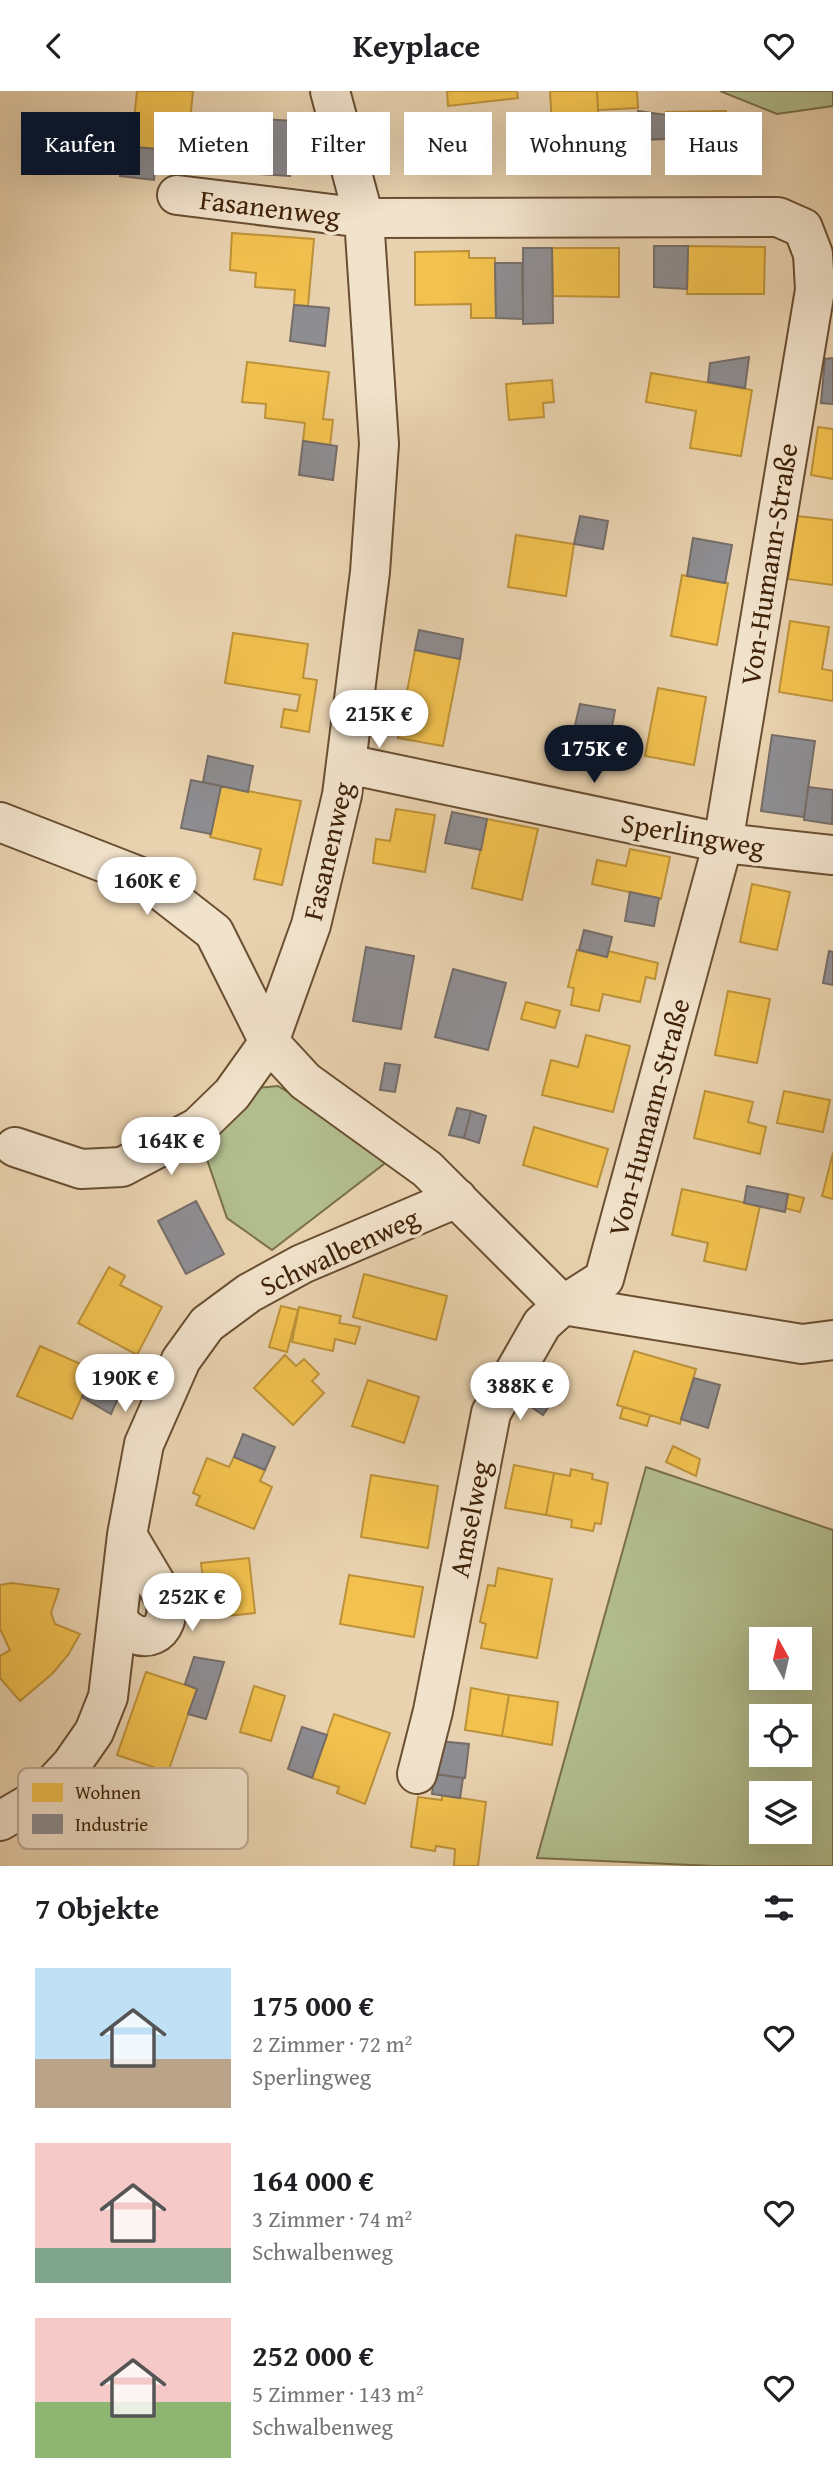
<!DOCTYPE html>
<html lang="de">
<meta charset="utf-8">
<style>
:root{--surface:#fff;--page:#f2f2f2;--text:#202124;--muted:#757577;--accent:#111827}
body{margin:0;font-family:"Gentium Book Plus",serif;background:var(--page);color:var(--text);height:100vh;display:flex;flex-direction:column;font-size:26px;white-space:nowrap}
*{box-sizing:border-box;margin:0}
p{font-size:23px;color:var(--muted)}
.icon{flex:none;width:38px;height:38px;fill:none;stroke:currentColor;stroke-width:2;stroke-linecap:round;stroke-linejoin:round}
.map{position:relative;height:1775px;overflow:hidden}
.panel{display:flex;flex-direction:column;background:var(--surface);flex:1}
.panel>*{flex:none}
.guide{position:absolute;left:21px;top:21px;width:791px;height:63px;display:flex;gap:14px}
.needle{width:46px;rotate:352deg}
.controls{position:absolute;left:749px;top:1536px;display:grid;gap:14px}
.controls a{display:grid;place-items:center;width:63px;height:63px;border-radius:0px;background:var(--surface);box-shadow:0 7px 28px #0002;font-size:35px}
.price{position:absolute;translate:-50% -60px;padding:0 16px;border-radius:24px;background:#fff;color:#222;font-size:23px;line-height:46px;filter:drop-shadow(0 2px 4px #0008)}
.price::after{content:'';position:absolute;left:50%;top:42px;width:21px;height:16px;margin-left:-10px;background:inherit;clip-path:polygon(0 0,100% 0,50% 100%)}
.price.active{background:var(--accent);color:#fff}
ul{padding:0;list-style:none}
li{display:flex;align-items:center;gap:21px;height:175px;padding:0 35px}
li span{display:grid;place-items:center;flex:none;width:196px;height:140px;border-radius:0px;color:#555}
li>.icon{margin-inline-start:auto}
span .icon{width:84px;height:84px;fill:#fffc;stroke-width:1}
li b{font-size:30px}
h2{display:flex;justify-content:space-between;align-items:center;height:84px;padding:0 35px;font-size:30px}
.chip{padding:0 24px;border-radius:0px;background:var(--surface);box-shadow:0 7px 28px #0002;font-size:24px;line-height:63px}
.chip.active{background:var(--accent);color:#fff}
header{display:flex;justify-content:space-between;align-items:center;height:91px;padding:0 35px;background:var(--surface);font-size:32px;font-weight:600}
.map>svg:first-child{display:block}
.green{fill:#b2bd8e;stroke:#79704a;stroke-width:2;fill-rule:evenodd}
.homes{fill:#f2c14e;stroke:#bd9239;stroke-width:2}
.industry{fill:#8d8d92;stroke:#766d68;stroke-width:2}
.lines{fill:none;stroke-linecap:round;stroke-linejoin:round}
.minor-casing{stroke:#6a4f31;stroke-width:42}
.minor{stroke:#f1e2cb;stroke-width:38}
.labels{text-anchor:middle;dominant-baseline:central;stroke-width:7;stroke-linejoin:round;paint-order:stroke}
.street-label{font-size:28px;fill:#402307;stroke:#f1e2cb}
.key{fill:#f1e2cb;stroke:#bca990;stroke-width:2}
.key-label{font-size:19px;fill:#402307}
</style>
<header><svg class="icon" aria-label="back" viewBox="0 0 24 24"><path d="M15 5l-7 7 7 7"/></svg>Keyplace<svg class="icon" aria-label="heart" viewBox="0 0 24 24"><path d="M12 20l-8-8c-3-5 5-10 8-4 3-6 11-1 8 4z"/></svg></header>
<div class="map">
<svg width="833" height="1775" viewBox="0 0 833 1775">
<rect width="100%" height="100%" fill="#e9d2af"/>
<filter id="stains"><feTurbulence type="fractalNoise" baseFrequency=".00286" numOctaves="4"/><feColorMatrix values="0 0 0 0 .2 0 0 0 0 .09 0 0 0 0 .02 0 0 0 .5 -.17"/></filter>
<radialGradient id="worn" r=".72"><stop offset=".6" stop-color="#630" stop-opacity="0"/><stop offset="1" stop-color="#630" stop-opacity=".3"/></radialGradient>
<path class="green" d="M 720,0 L 833,0 L 833,15 L 777,23 Z
M 278,995 L 393,1066 L 272,1159 L 227,1127 L 200,1048 L 257,997 Z
M 646,1376 L 833,1439 L 833,1775 L 713,1775 L 537,1767 ZM 761,1549 L 800,1549 L 800,1587 L 761,1587 ZM 761,1626 L 800,1626 L 800,1664 L 761,1664 ZM 761,1703 L 800,1703 L 800,1741 L 761,1741 Z"/>
<path class="homes" d="M 137,0 L 193,0 L 187,62 L 131,56 Z
M 447,0 L 517,0 L 518,7 L 448,15 Z
M 550,0 L 597,0 L 599,35 L 567,37 L 568,52 L 553,53 Z
M 597,0 L 637,0 L 638,17 L 598,19 Z
M 726,20 L 727,68 L 667,69 L 666,21 Z
M 232,142 L 314,148 L 308,215 L 294,214 L 295,199 L 255,196 L 256,182 L 230,179 Z
M 688,155 L 765,156 L 764,203 L 687,203 Z
M 552,157 L 619,157 L 619,206 L 553,205 Z
M 469,160 L 469,167 L 495,167 L 496,227 L 471,227 L 471,213 L 415,214 L 415,161 Z
M 247,271 L 329,281 L 323,328 L 333,329 L 330,354 L 303,350 L 305,332 L 265,327 L 266,313 L 242,311 Z
M 651,282 L 752,299 L 741,365 L 690,357 L 696,320 L 646,311 Z
M 552,289 L 554,311 L 543,312 L 544,326 L 509,329 L 506,293 Z
M 818,336 L 833,338 L 833,388 L 811,384 Z
M 797,425 L 833,429 L 833,494 L 788,488 Z
M 516,444 L 574,453 L 566,505 L 508,496 Z
M 682,484 L 728,492 L 717,554 L 671,545 Z
M 790,530 L 829,536 L 822,578 L 833,580 L 833,610 L 779,601 Z
M 233,542 L 308,553 L 303,587 L 317,589 L 309,641 L 281,636 L 284,618 L 297,620 L 300,604 L 225,592 Z
M 415,559 L 460,568 L 443,655 L 398,647 Z
M 658,597 L 706,606 L 694,674 L 645,665 Z
M 221,695 L 301,710 L 282,794 L 254,788 L 261,758 L 210,746 Z
M 396,718 L 435,724 L 425,781 L 373,772 L 376,748 L 390,750 Z
M 487,728 L 538,738 L 522,809 L 472,797 Z
M 630,758 L 670,766 L 661,808 L 592,793 L 597,769 L 626,775 Z
M 752,793 L 790,801 L 777,859 L 740,851 Z
M 577,859 L 607,866 L 608,860 L 658,872 L 655,888 L 646,886 L 640,911 L 603,903 L 599,920 L 571,914 L 574,897 L 568,896 Z
M 728,900 L 770,908 L 757,972 L 715,964 Z
M 526,911 L 560,920 L 555,937 L 521,928 Z
M 586,944 L 630,955 L 613,1021 L 542,1004 L 551,969 L 578,976 Z
M 705,1000 L 753,1011 L 748,1031 L 766,1036 L 760,1063 L 694,1047 Z
M 784,1000 L 830,1009 L 823,1041 L 777,1032 Z
M 534,1036 L 608,1058 L 597,1096 L 523,1074 Z
M 833,1062 L 833,1108 L 822,1105 Z
M 682,1098 L 760,1115 L 746,1179 L 704,1170 L 708,1152 L 672,1144 Z
M 788,1103 L 804,1107 L 800,1121 L 785,1117 Z
M 109,1176 L 125,1185 L 120,1194 L 162,1216 L 137,1264 L 78,1232 Z
M 364,1183 L 447,1205 L 436,1249 L 353,1226 Z
M 281,1215 L 298,1219 L 287,1261 L 269,1256 Z
M 299,1216 L 341,1225 L 339,1232 L 360,1236 L 355,1253 L 335,1248 L 333,1260 L 292,1251 Z
M 40,1255 L 94,1279 L 72,1328 L 17,1305 Z
M 634,1260 L 696,1278 L 680,1333 L 617,1314 Z
M 285,1264 L 296,1275 L 304,1268 L 319,1283 L 312,1290 L 324,1302 L 293,1334 L 254,1297 Z
M 368,1289 L 419,1306 L 404,1352 L 352,1335 Z
M 623,1316 L 650,1324 L 647,1335 L 620,1327 Z
M 673,1355 L 700,1368 L 696,1385 L 666,1371 Z
M 234,1366 L 265,1379 L 260,1390 L 272,1396 L 254,1438 L 196,1414 L 200,1405 L 193,1402 L 207,1367 L 229,1376 Z
M 514,1374 L 554,1382 L 546,1424 L 505,1417 Z
M 571,1378 L 593,1383 L 592,1388 L 608,1392 L 601,1433 L 595,1432 L 593,1440 L 571,1436 L 572,1429 L 546,1424 L 554,1382 L 570,1385 Z
M 371,1384 L 438,1395 L 428,1457 L 361,1446 Z
M 249,1467 L 255,1522 L 208,1527 L 201,1472 Z
M 498,1477 L 552,1488 L 537,1567 L 481,1557 L 486,1533 L 480,1531 L 488,1494 L 495,1495 Z
M 349,1484 L 423,1496 L 414,1546 L 340,1533 Z
M 11,1492 L 59,1498 L 51,1522 L 55,1533 L 80,1543 L 68,1564 L 53,1582 L 20,1610 L 0,1587 L 0,1565 L 10,1559 L 0,1538 L 0,1494 Z
M 146,1581 L 197,1598 L 168,1681 L 117,1664 Z
M 254,1595 L 285,1605 L 271,1650 L 240,1641 Z
M 471,1597 L 509,1604 L 502,1645 L 465,1639 Z
M 509,1604 L 558,1611 L 552,1654 L 502,1645 Z
M 334,1623 L 390,1642 L 365,1713 L 337,1702 L 339,1696 L 312,1687 Z
M 442,1704 L 486,1711 L 478,1775 L 454,1775 L 455,1758 L 436,1755 L 435,1760 L 411,1756 L 418,1706 L 442,1709 Z"/>
<path class="industry" d="M 638,20 L 667,24 L 667,48 L 638,49 Z
M 245,27 L 293,30 L 290,85 L 242,82 Z
M 123,55 L 157,58 L 154,89 L 120,85 Z
M 654,155 L 688,155 L 687,198 L 654,196 Z
M 523,157 L 552,157 L 553,232 L 523,233 Z
M 495,172 L 522,172 L 523,228 L 496,227 Z
M 294,214 L 329,217 L 325,255 L 290,250 Z
M 749,266 L 745,297 L 708,291 L 710,272 Z
M 833,267 L 833,313 L 821,312 L 825,268 Z
M 303,350 L 337,355 L 333,389 L 299,384 Z
M 580,425 L 608,430 L 603,458 L 574,453 Z
M 693,447 L 732,454 L 725,492 L 687,485 Z
M 419,539 L 463,548 L 460,568 L 415,559 Z
M 580,613 L 615,619 L 606,668 L 569,660 Z
M 772,644 L 815,650 L 804,726 L 761,720 Z
M 208,665 L 253,675 L 248,701 L 203,691 Z
M 191,689 L 221,695 L 211,743 L 181,737 Z
M 808,696 L 833,699 L 832,733 L 804,729 Z
M 452,721 L 487,728 L 481,759 L 445,752 Z
M 630,801 L 659,807 L 654,835 L 625,830 Z
M 584,839 L 612,846 L 607,866 L 579,859 Z
M 366,856 L 414,865 L 401,938 L 353,930 Z
M 829,860 L 833,861 L 833,894 L 823,892 Z
M 453,878 L 506,892 L 488,959 L 435,946 Z
M 385,972 L 400,974 L 395,1001 L 380,999 Z
M 457,1017 L 471,1020 L 464,1047 L 449,1044 Z
M 471,1020 L 486,1025 L 479,1052 L 464,1047 Z
M 747,1095 L 788,1103 L 785,1121 L 744,1112 Z
M 196,1110 L 224,1163 L 186,1183 L 158,1130 Z
M 98,1270 L 129,1283 L 111,1323 L 82,1306 Z
M 535,1281 L 561,1298 L 543,1324 L 517,1306 Z
M 694,1287 L 720,1294 L 708,1337 L 681,1328 Z
M 243,1343 L 275,1356 L 265,1379 L 234,1366 Z
M 194,1566 L 224,1571 L 206,1628 L 188,1623 L 197,1598 L 185,1593 Z
M 302,1636 L 327,1644 L 312,1687 L 288,1678 Z
M 438,1650 L 469,1653 L 465,1687 L 434,1683 Z
M 434,1683 L 463,1687 L 460,1707 L 432,1703 Z"/>
<g class="lines">
<defs>
<path id="minor" d="M 177,104 L 364,127 L 778,126 L 803,137 L 813,163 L 815,199 L 723,752 L 604,1188 L 563,1214 L 427,1078 L 305,990 L 269,951 L 311,834 L 342,704 L 370,481 L 379,353 L 364,127 L 330,0
M 347,673 L 723,752 L 833,764
M 0,731 L 146,788 L 214,841 L 269,951 L 232,1003 L 198,1036 L 122,1076 L 81,1078 L 15,1056
M 118,1528 C 139,1560 174,1544 165,1508 L 127,1444
M 417,1683 L 433,1620 L 491,1322 L 542,1233 L 563,1214 L 802,1253 L 833,1249
M 0,1730 L 41,1706 L 71,1674 L 94,1641 L 108,1606 L 127,1444 L 144,1353 L 181,1269 L 207,1233 L 249,1202 L 302,1173 L 457,1107"/>
</defs>
<use href="#minor" class="minor-casing"/>
<use href="#minor" class="minor"/>
</g>
<g class="labels">
<g class="street-label">
<text transform="translate(270 116) rotate(7)">Fasanenweg</text>
<text transform="translate(768 473) rotate(-81)">Von-Humann-Straße</text>
<text transform="translate(693 743) rotate(10)">Sperlingweg</text>
<text transform="translate(327 760) rotate(-77)">Fasanenweg</text>
<text transform="translate(648 1026) rotate(-75)">Von-Humann-Straße</text>
<text transform="translate(339 1160) rotate(-25)">Schwalbenweg</text>
<text transform="translate(469 1428) rotate(-79)">Amselweg</text>
</g>
</g>
<rect x="18" y="1677" width="230" height="81" rx="10" class="key"/>
<rect x="32" y="1692" width="31" height="19" fill="#f2c14e"/>
<rect x="32" y="1723" width="31" height="20" fill="#8d8d92"/>
<g class="key-label">
<text x="75" y="1708">Wohnen</text>
<text x="75" y="1740">Industrie</text>
</g>
<rect width="100%" height="100%" filter="url(#stains)"/>
<rect width="100%" height="100%" fill="url(#worn)"/>
</svg>
<div class="controls">
<a><svg class="needle" viewBox="-14 -14 28 28"><path d="M0-13l5 13h-10z" fill="#e53935"/><path d="M0 13l5-13h-10z" fill="#757577"/></svg></a>
<a><svg class="icon" aria-label="locate" viewBox="0 0 24 24"><circle cx="12" cy="12" r="6"/><path d="M12 2v4M12 18v4M2 12h4M18 12h4"/></svg></a>
<a><svg class="icon" aria-label="layers" viewBox="0 0 24 24"><path d="M12 4l9 5-9 5-9-5zM3 14l9 5 9-5"/></svg></a>
</div>
<b class="price" style="left:379px;top:659px">215K €</b>
<b class="price active" style="left:594px;top:694px">175K €</b>
<b class="price" style="left:147px;top:826px">160K €</b>
<b class="price" style="left:171px;top:1086px">164K €</b>
<b class="price" style="left:125px;top:1323px">190K €</b>
<b class="price" style="left:520px;top:1331px">388K €</b>
<b class="price" style="left:192px;top:1542px">252K €</b>
<div class="guide">
<a class="chip active">Kaufen</a>
<a class="chip">Mieten</a>
<a class="chip">Filter</a>
<a class="chip">Neu</a>
<a class="chip">Wohnung</a>
<a class="chip">Haus</a>
</div>
</div>
<section class="panel">
<h2>7 Objekte<svg class="icon" aria-label="filters" viewBox="0 0 24 24"><path d="M4 7h16M4 17h16"/><circle cx="9" cy="7" r="2"/><circle cx="15" cy="17" r="2"/></svg></h2>
<ul>
<li><span style="background:linear-gradient(#bfe0f5 65%,#b9a48a 0)"><svg class="icon" aria-label="home" viewBox="0 0 24 24"><path d="M3 11l9-7 9 7M6 9v11h12V9"/></svg></span><div><b>175 000 €</b><p>2 Zimmer · 72 m²</p><p>Sperlingweg</p></div><svg class="icon" aria-label="heart" viewBox="0 0 24 24"><path d="M12 20l-8-8c-3-5 5-10 8-4 3-6 11-1 8 4z"/></svg></li>
<li><span style="background:linear-gradient(#f6c9c9 75%,#7fa58c 0)"><svg class="icon" aria-label="home" viewBox="0 0 24 24"><path d="M3 11l9-7 9 7M6 9v11h12V9"/></svg></span><div><b>164 000 €</b><p>3 Zimmer · 74 m²</p><p>Schwalbenweg</p></div><svg class="icon" aria-label="heart" viewBox="0 0 24 24"><path d="M12 20l-8-8c-3-5 5-10 8-4 3-6 11-1 8 4z"/></svg></li>
<li><span style="background:linear-gradient(#f6c9c9 60%,#8fb573 0)"><svg class="icon" aria-label="home" viewBox="0 0 24 24"><path d="M3 11l9-7 9 7M6 9v11h12V9"/></svg></span><div><b>252 000 €</b><p>5 Zimmer · 143 m²</p><p>Schwalbenweg</p></div><svg class="icon" aria-label="heart" viewBox="0 0 24 24"><path d="M12 20l-8-8c-3-5 5-10 8-4 3-6 11-1 8 4z"/></svg></li>
</ul>
</section>
